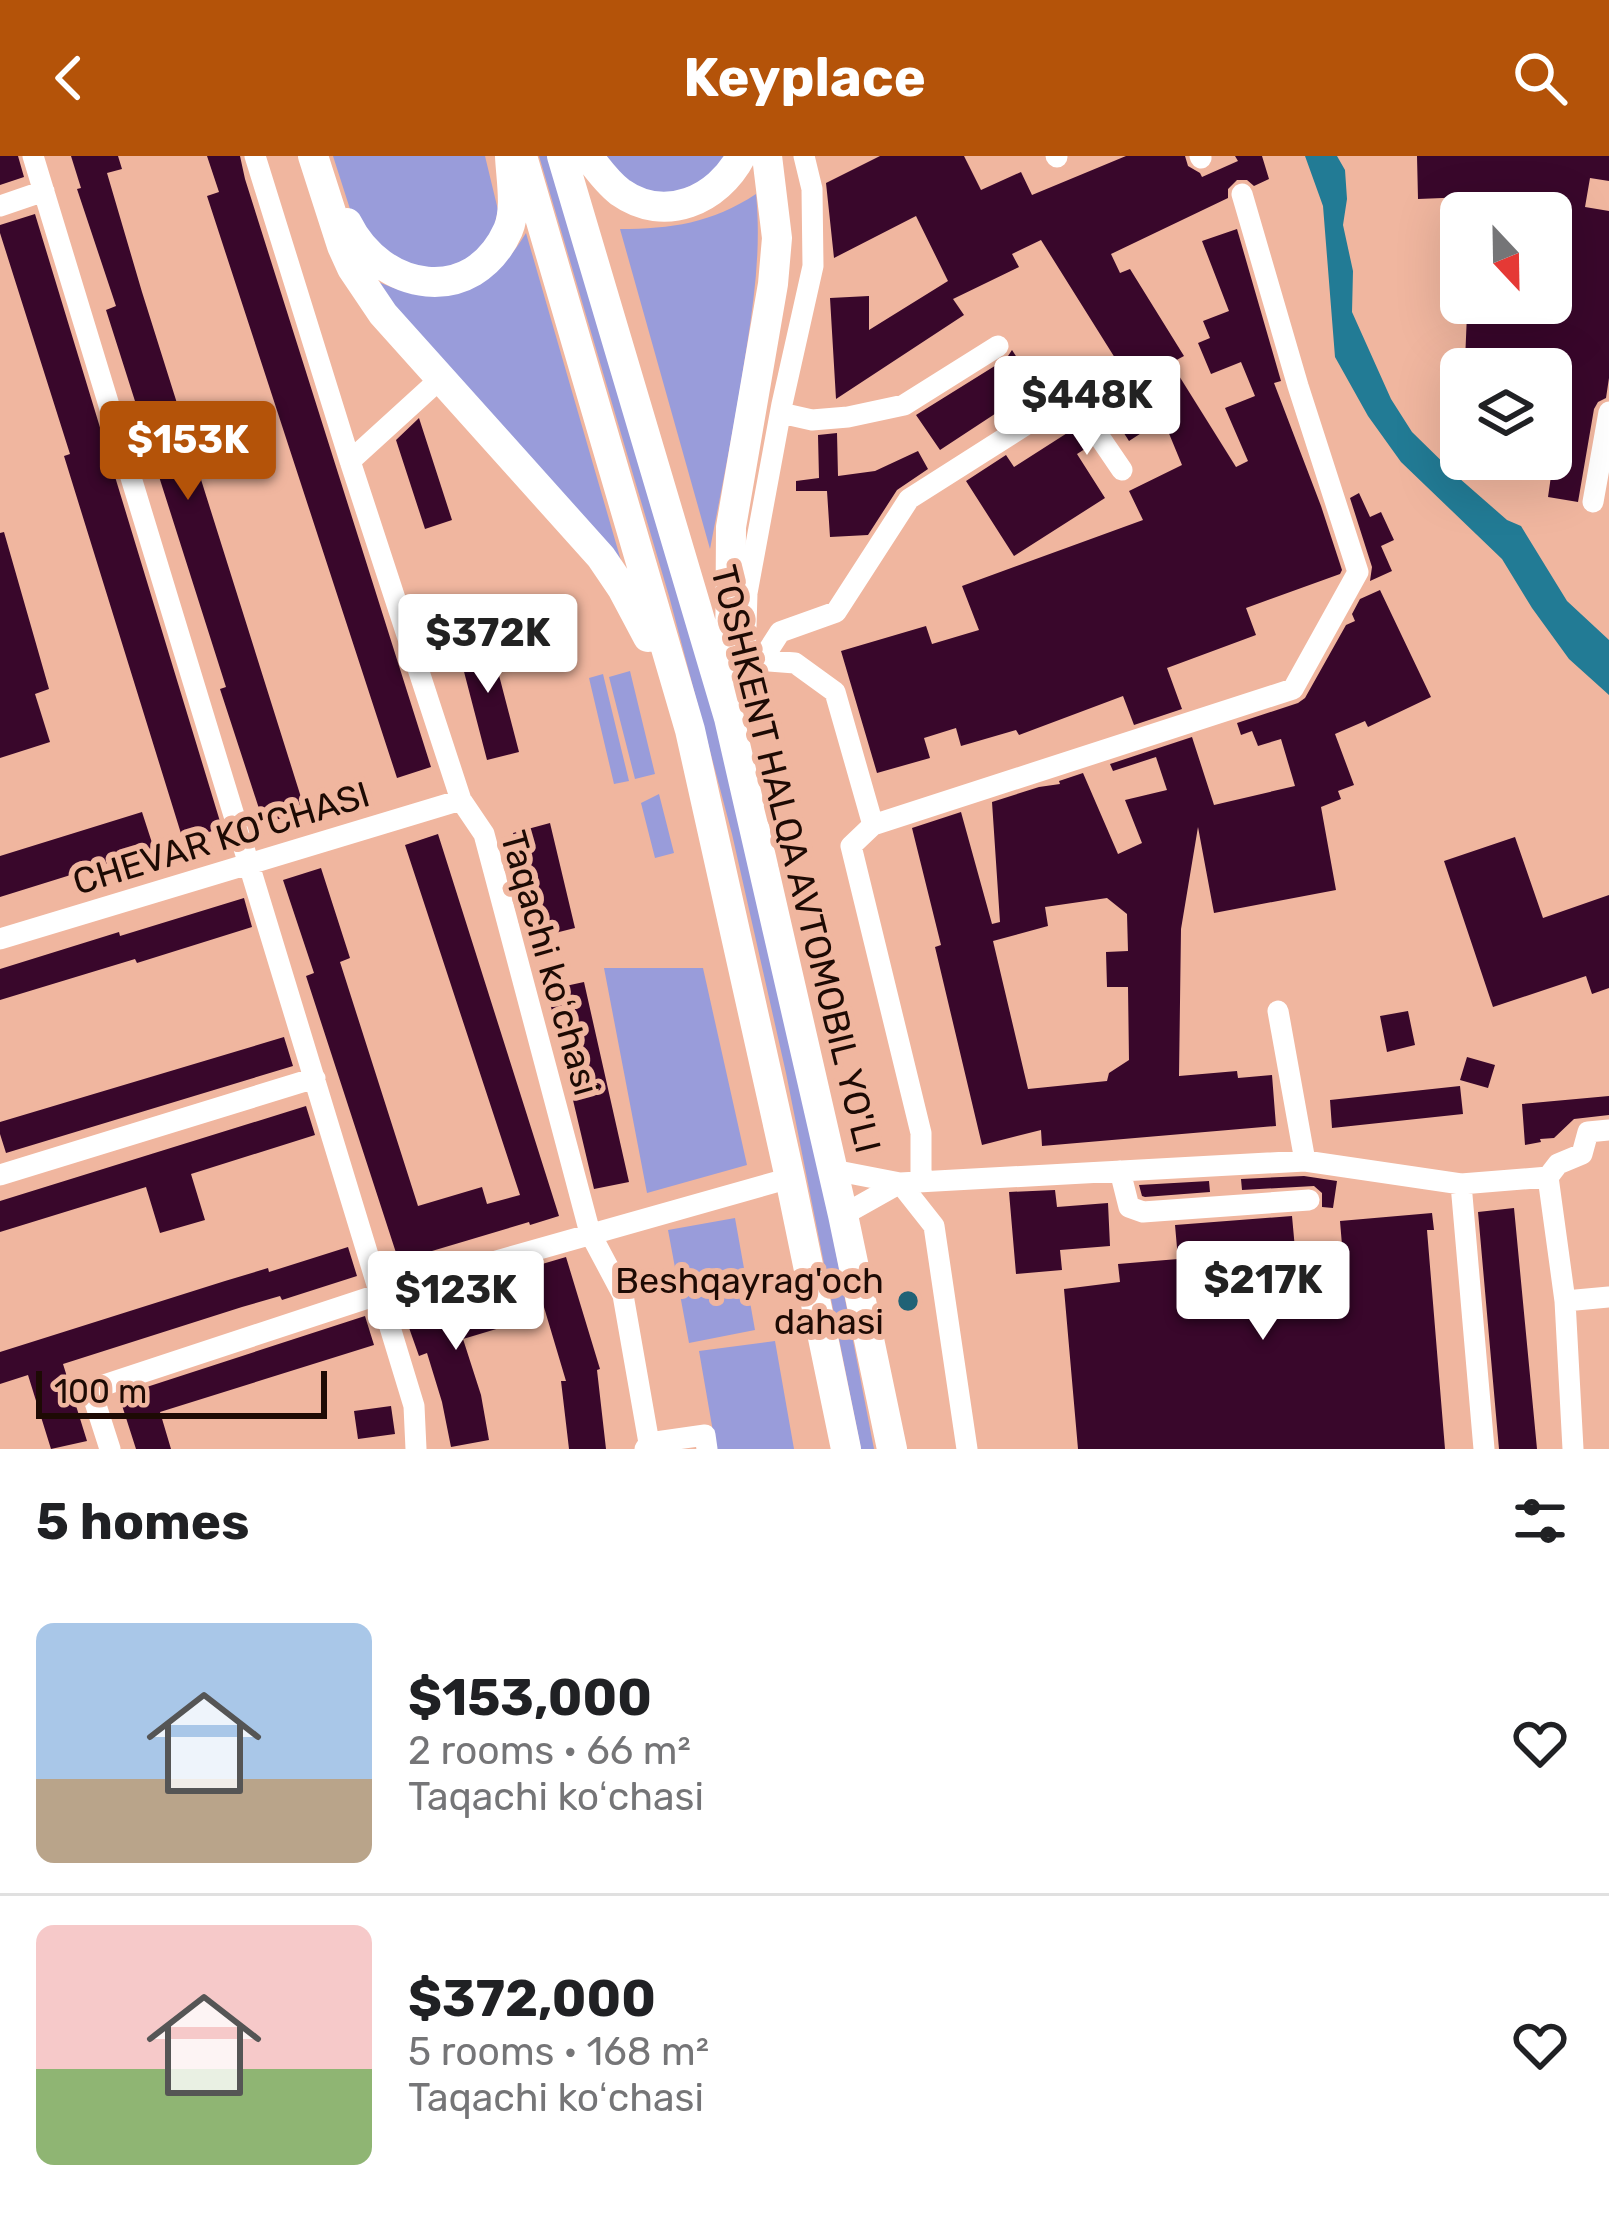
<!DOCTYPE html>
<meta charset="utf-8">
<style>
:root{--surface:#fff;--page:#f6f6f6;--text:#202124;--muted:#757577;--line:#e0e0e0;--accent:#b45309}
body{margin:0;font-family:Rubik,sans-serif;background:var(--page);color:var(--text);height:100vh;display:flex;flex-direction:column;font-size:45px;white-space:nowrap}
*{box-sizing:border-box;margin:0}
p{font-size:39px;color:var(--muted)}
.icon{flex:none;width:66px;height:66px;fill:none;stroke:currentColor;stroke-width:2;stroke-linecap:round;stroke-linejoin:round}
.map{position:relative;height:1293px;overflow:hidden}
.details{display:flex;flex-direction:column;background:var(--surface);flex:1}
.details>*{flex:none}
.needle{width:78px;rotate:158deg}
.tools{position:absolute;left:1440px;top:36px;display:grid;gap:24px}
.tools a{display:grid;place-items:center;width:132px;height:132px;border-radius:18px;background:var(--surface);box-shadow:0 12px 48px #0002;font-size:60px}
.scale{position:absolute;left:36px;bottom:30px;width:291px;box-sizing:border-box;padding-left:12px;border:6px solid #1d0a04;border-top:0;font-size:33px;line-height:42px;white-space:nowrap;color:#1d0a04;-webkit-text-stroke:9px #f0b69f;paint-order:stroke}
.price{position:absolute;translate:-50% -102px;padding:0 27px;border-radius:12px;background:#fff;color:#222;font-size:39px;line-height:78px;filter:drop-shadow(0 3px 6px #0008)}
.price::after{content:'';position:absolute;left:50%;top:72px;width:36px;height:27px;margin-left:-18px;background:inherit;clip-path:polygon(0 0,100% 0,50% 100%)}
.price.active{background:var(--accent);color:#fff}
ul{padding:0;list-style:none}
li{display:flex;align-items:center;gap:36px;height:300px;padding:0 36px}
li+li{border-top:3px solid var(--line)}
li span{display:grid;place-items:center;flex:none;width:336px;height:240px;border-radius:18px;color:#555}
li>.icon{margin-inline-start:auto}
span .icon{width:144px;height:144px;fill:#fffc;stroke-width:1}
li b{font-size:51px}
h2{display:flex;justify-content:space-between;align-items:center;height:144px;padding:0 36px;font-size:51px}
header{display:flex;justify-content:space-between;align-items:center;height:156px;padding:0 36px;background:var(--accent);color:#fff;font-size:54px;font-weight:700}
.map>svg:first-child{display:block}
.green{fill:#999cda}
.water{fill:#227b95}
.building{fill:#39072b;fill-rule:evenodd}
.lines{fill:none;stroke-linecap:round;stroke-linejoin:round}
.minor{stroke:#fff;stroke-width:21}
.highway{stroke:#fff;stroke-width:30}
.poi-dot{fill:#216276;stroke:#f0b69f;stroke-width:4.5}
.labels{text-anchor:middle;dominant-baseline:central;stroke-width:12;stroke-linejoin:round;paint-order:stroke}
.street-label{font-size:36px;fill:#1d0a04;stroke:#f0b69f}
.poi-label{font-size:36px;fill:#1d0a04;stroke:#f0b69f;text-anchor:end}
</style>
<header><svg class="icon" aria-label="back" viewBox="0 0 24 24"><path d="M15 5l-7 7 7 7"/></svg>Keyplace<svg class="icon" aria-label="search" viewBox="0 0 24 24"><circle cx="10" cy="10" r="6"/><path d="M15 15l6 6"/></svg></header>
<div class="map">
<svg width="1609" height="1293" viewBox="0 0 1609 1293">
<rect width="100%" height="100%" fill="#f0b69f"/>
<path class="green" d="M 333,0 L 485,0 L 498,54 L 493,76 L 469,103 L 443,112 L 417,111 L 383,96 L 350,53 Z
M 539,0 L 549,0 L 701,508 L 757,735 L 825,1040 L 874,1293 L 861,1293 L 786,917 L 732,678 L 669,440 Z
M 606,0 L 731,0 L 722,16 L 663,42 L 626,26 Z
M 756,38 C 761,89 755,138 747,189 C 737,257 723,325 710,393 L 620,73 C 671,73 712,67 756,38 Z
M 526,77 L 622,408 L 371,123 C 441,154 485,144 526,77 Z
M 630,515 L 655,618 L 635,623 L 609,521 Z
M 603,518 L 629,625 L 614,628 L 589,522 Z
M 659,638 L 674,697 L 655,702 L 641,647 Z
M 604,812 L 703,812 L 747,1009 L 647,1037 Z
M 735,1062 L 755,1174 L 689,1187 L 668,1074 Z
M 775,1185 L 794,1293 L 716,1293 L 699,1195 Z"/>
<path class="water" d="M 1305,0 L 1337,0 L 1345,14 L 1347,43 L 1343,69 L 1353,115 L 1352,156 L 1391,243 L 1412,276 L 1459,322 L 1507,364 L 1521,370 L 1567,445 L 1609,484 L 1609,539 L 1569,503 L 1532,452 L 1502,403 L 1401,306 L 1368,260 L 1335,201 L 1323,50 Z"/>
<path class="building" d="M 0,0 L 18,0 L 24,21 L 0,29 Z
M 71,0 L 118,0 L 122,13 L 107,17 L 142,136 L 305,654 L 264,668 L 220,533 L 226,531 L 106,154 L 116,150 L 77,33 L 81,32 Z
M 207,0 L 240,0 L 245,23 L 431,611 L 397,622 L 207,40 L 219,36 Z
M 880,0 L 964,0 L 981,34 L 1021,16 L 1032,39 L 1126,0 L 1185,0 L 1188,10 L 1200,17 L 1202,21 L 1238,5 L 1235,0 L 1262,0 L 1269,23 L 1254,30 L 1247,24 L 1237,24 L 1228,33 L 1228,42 L 1111,98 L 1120,117 L 1130,113 L 1184,200 L 1171,207 L 1236,311 L 1248,305 L 1225,252 L 1255,240 L 1241,206 L 1211,218 L 1198,187 L 1210,182 L 1203,165 L 1229,155 L 1202,85 L 1237,73 L 1281,225 L 1274,227 L 1321,350 L 1342,414 L 1340,418 L 1246,452 L 1256,479 L 1167,512 L 1182,553 L 1134,569 L 1123,540 L 1019,579 L 1016,574 L 961,590 L 956,572 L 924,582 L 930,602 L 877,617 L 841,495 L 926,470 L 932,488 L 979,474 L 962,430 L 1143,364 L 1129,335 L 1182,309 L 1163,263 L 1129,285 L 1087,220 L 1115,202 L 1041,84 L 1012,98 L 1019,111 L 953,143 L 964,159 L 836,243 L 830,142 L 869,140 L 869,174 L 948,125 L 916,60 L 834,102 L 826,27 Z
M 1417,0 L 1609,0 L 1609,25 L 1590,22 L 1585,51 L 1609,55 L 1609,222 L 1606,242 L 1598,246 L 1594,253 L 1578,346 L 1548,341 L 1557,278 L 1551,277 L 1551,213 L 1476,213 L 1475,206 L 1465,205 L 1467,158 L 1500,162 L 1502,147 L 1551,147 L 1551,57 L 1514,57 L 1517,39 L 1418,43 Z
M 35,58 L 222,672 L 183,684 L 64,300 L 70,298 L 0,77 L 0,69 Z
M 1012,194 L 1036,231 L 940,294 L 916,259 L 1006,203 Z
M 419,262 L 452,364 L 425,373 L 396,284 Z
M 1075,272 L 1088,291 L 1077,298 L 1105,342 L 1014,400 L 966,325 L 1006,299 L 1014,311 Z
M 837,277 L 838,320 L 875,315 L 918,295 L 928,313 L 897,334 L 868,379 L 830,381 L 827,335 L 796,335 L 796,325 L 819,322 L 818,279 Z
M 1359,337 L 1370,361 L 1381,356 L 1394,384 L 1381,390 L 1392,415 L 1370,425 L 1372,411 L 1350,342 Z
M 4,376 L 49,533 L 35,538 L 50,586 L 0,602 L 0,377 Z
M 1380,434 L 1431,541 L 1368,571 L 1365,565 L 1335,578 L 1354,629 L 1338,635 L 1341,643 L 1321,651 L 1336,734 L 1214,757 L 1198,671 L 1181,773 L 1179,920 L 1237,915 L 1238,922 L 1272,919 L 1276,970 L 1042,990 L 1041,974 L 982,989 L 935,791 L 941,789 L 912,672 L 961,656 L 992,768 L 1000,766 L 992,646 L 1039,631 L 1060,628 L 1059,625 L 1083,617 L 1118,698 L 1142,687 L 1125,644 L 1167,634 L 1156,601 L 1113,615 L 1110,608 L 1192,581 L 1214,649 L 1295,630 L 1281,583 L 1258,590 L 1252,575 L 1241,579 L 1237,567 L 1298,547 L 1305,542 L 1346,469 L 1355,465 L 1352,458 L 1360,443 ZM 1107,742 L 1127,758 L 1128,795 L 1106,796 L 1107,831 L 1128,831 L 1129,904 L 1109,917 L 1107,925 L 1028,933 L 993,785 L 1048,770 L 1045,751 Z
M 488,477 L 519,596 L 487,604 L 456,485 Z
M 142,656 L 154,693 L 0,741 L 0,700 Z
M 550,667 L 575,772 L 539,781 L 513,677 Z
M 438,678 L 559,1060 L 530,1069 L 529,1066 L 432,1095 L 434,1099 L 400,1109 L 306,820 L 314,817 L 283,724 L 321,712 L 350,802 L 340,806 L 418,1050 L 482,1031 L 487,1048 L 520,1039 L 405,689 Z
M 1515,681 L 1543,762 L 1609,739 L 1609,832 L 1592,838 L 1586,820 L 1493,851 L 1444,705 Z
M 244,742 L 252,771 L 137,807 L 135,803 L 0,844 L 0,813 L 119,776 L 120,780 Z
M 584,826 L 629,1026 L 594,1033 L 547,834 Z
M 1408,855 L 1415,889 L 1387,896 L 1380,860 Z
M 284,881 L 293,910 L 6,997 L 0,978 L 0,966 Z
M 1467,901 L 1495,909 L 1488,932 L 1460,924 Z
M 1460,930 L 1463,958 L 1332,972 L 1330,944 Z
M 1609,940 L 1609,959 L 1574,963 L 1554,982 L 1540,983 L 1541,986 L 1525,989 L 1522,948 Z
M 306,950 L 315,979 L 191,1018 L 205,1064 L 160,1077 L 146,1031 L 0,1076 L 0,1045 Z
M 1304,1020 L 1337,1025 L 1333,1052 L 1322,1051 L 1322,1037 L 1314,1030 L 1242,1034 L 1241,1023 Z
M 1209,1025 L 1210,1036 L 1145,1041 L 1142,1040 L 1139,1029 Z
M 1055,1034 L 1057,1051 L 1108,1047 L 1110,1090 L 1060,1094 L 1062,1114 L 1016,1118 L 1009,1036 Z
M 1514,1052 L 1537,1293 L 1499,1293 L 1478,1056 Z
M 1432,1057 L 1434,1074 L 1427,1074 L 1445,1293 L 1078,1293 L 1064,1133 L 1120,1126 L 1118,1108 L 1178,1103 L 1175,1069 L 1292,1060 L 1295,1093 L 1342,1089 L 1340,1065 Z
M 348,1091 L 357,1120 L 282,1144 L 280,1140 L 242,1151 L 63,1208 L 87,1285 L 51,1293 L 28,1219 L 0,1228 L 0,1196 L 225,1125 L 268,1112 L 269,1116 Z
M 566,1101 L 600,1213 L 597,1214 L 606,1293 L 569,1293 L 561,1225 L 566,1225 L 532,1111 Z
M 489,1123 L 503,1171 L 463,1183 L 481,1239 L 489,1284 L 451,1291 L 442,1246 L 427,1197 L 419,1200 L 402,1152 Z
M 365,1160 L 374,1189 L 160,1256 L 171,1293 L 136,1293 L 119,1240 Z
M 391,1250 L 395,1278 L 358,1283 L 354,1255 Z"/>
<g class="lines">
<path class="minor" d="M 33,0 L 414,1250 L 416,1293
M 255,0 L 350,305 L 461,644 L 484,678 L 590,1077 L 623,1139 L 649,1287 L 645,1293
M 1056,0 L 1057,1
M 1200,0 L 1201,2
M 0,50 L 44,35
M 781,257 L 812,264 L 848,261 L 904,249 L 998,190
M 350,305 L 440,223
M 1593,346 L 1609,256
M 745,503 L 795,507 L 835,536 L 873,669 L 851,690 L 921,977 L 921,1026
M 762,504 L 780,476 L 836,456 L 909,343 L 1060,247 L 1079,251 L 1122,314
M 734,505 L 745,503 L 747,437 L 782,248 L 813,110 L 812,33 L 804,0
M 873,669 L 1293,533 L 1358,416 L 1298,230 L 1242,38
M 0,783 L 461,644
M 1278,855 L 1305,1005
M 833,1014 L 900,1027 L 1305,1005 L 1461,1028 L 1548,1021 L 1558,1008 L 1582,998 L 1588,976 L 1609,974
M 1120,1015 L 1129,1051 L 1143,1056 L 1309,1044
M 0,1019 L 315,922
M 1548,1021 L 1565,1145 L 1573,1293
M 900,1027 L 934,1070 L 967,1293
M 1461,1028 L 1484,1293
M 843,1059 L 900,1027
M 1565,1145 L 1609,1141
M 649,1287 L 705,1279 L 707,1293
M 110,1293 L 93,1240 L 98,1231 L 380,1138 L 790,1022"/>
<path class="highway" d="M 313,0 L 342,90 L 352,112 L 383,158 L 601,401 L 622,432 L 648,481
M 522,0 L 690,574 L 790,1022 L 846,1293
M 562,0 L 729,562 L 843,1059 L 892,1293
M 588,0 C 597,12 607,26 620,36 C 665,68 718,44 741,0
M 347,67 C 381,136 473,152 508,74 C 517,53 511,23 510,0
M 730,529 L 731,371 L 773,128 L 777,82 L 767,0"/>
</g>
<circle class="poi-dot" cx="908" cy="1145" r="12"/>
<g class="labels">
<g class="street-label">
<text transform="translate(221 682) rotate(-17)">CHEVAR KO'CHASI</text>
<text transform="translate(796 703) rotate(76)">TOSHKENT HALQA AVTOMOBIL YO'LI</text>
<text transform="translate(550 807) rotate(74)">Taqachi koʻchasi</text>
</g>
<g class="poi-label">
<text x="884" y="1124">Beshqayrag'och<tspan x="884" dy="41">dahasi</tspan></text>
</g>
</g>
</svg>
<div class="tools">
<a><svg class="needle" viewBox="-14 -14 28 28"><path d="M0-13l5 13h-10z" fill="#e53935"/><path d="M0 13l5-13h-10z" fill="#757577"/></svg></a>
<a><svg class="icon" aria-label="layers" viewBox="0 0 24 24"><path d="M12 4l9 5-9 5-9-5zM3 14l9 5 9-5"/></svg></a>
</div>
<div class="scale">100 m</div>
<b class="price" style="left:1087px;top:302px">$448K</b>
<b class="price active" style="left:188px;top:347px">$153K</b>
<b class="price" style="left:488px;top:540px">$372K</b>
<b class="price" style="left:1263px;top:1187px">$217K</b>
<b class="price" style="left:456px;top:1197px">$123K</b>
</div>
<section class="details">
<h2>5 homes<svg class="icon" aria-label="filters" viewBox="0 0 24 24"><path d="M4 7h16M4 17h16"/><circle cx="9" cy="7" r="2"/><circle cx="15" cy="17" r="2"/></svg></h2>
<ul>
<li><span style="background:linear-gradient(#a9c7e8 65%,#b9a48a 0)"><svg class="icon" aria-label="home" viewBox="0 0 24 24"><path d="M3 11l9-7 9 7M6 9v11h12V9"/></svg></span><div><b>$153,000</b><p>2 rooms · 66 m²</p><p>Taqachi koʻchasi</p></div><svg class="icon" aria-label="heart" viewBox="0 0 24 24"><path d="M12 20l-8-8c-3-5 5-10 8-4 3-6 11-1 8 4z"/></svg></li>
<li><span style="background:linear-gradient(#f6c9c9 60%,#8fb573 0)"><svg class="icon" aria-label="home" viewBox="0 0 24 24"><path d="M3 11l9-7 9 7M6 9v11h12V9"/></svg></span><div><b>$372,000</b><p>5 rooms · 168 m²</p><p>Taqachi koʻchasi</p></div><svg class="icon" aria-label="heart" viewBox="0 0 24 24"><path d="M12 20l-8-8c-3-5 5-10 8-4 3-6 11-1 8 4z"/></svg></li>
</ul>
</section>
